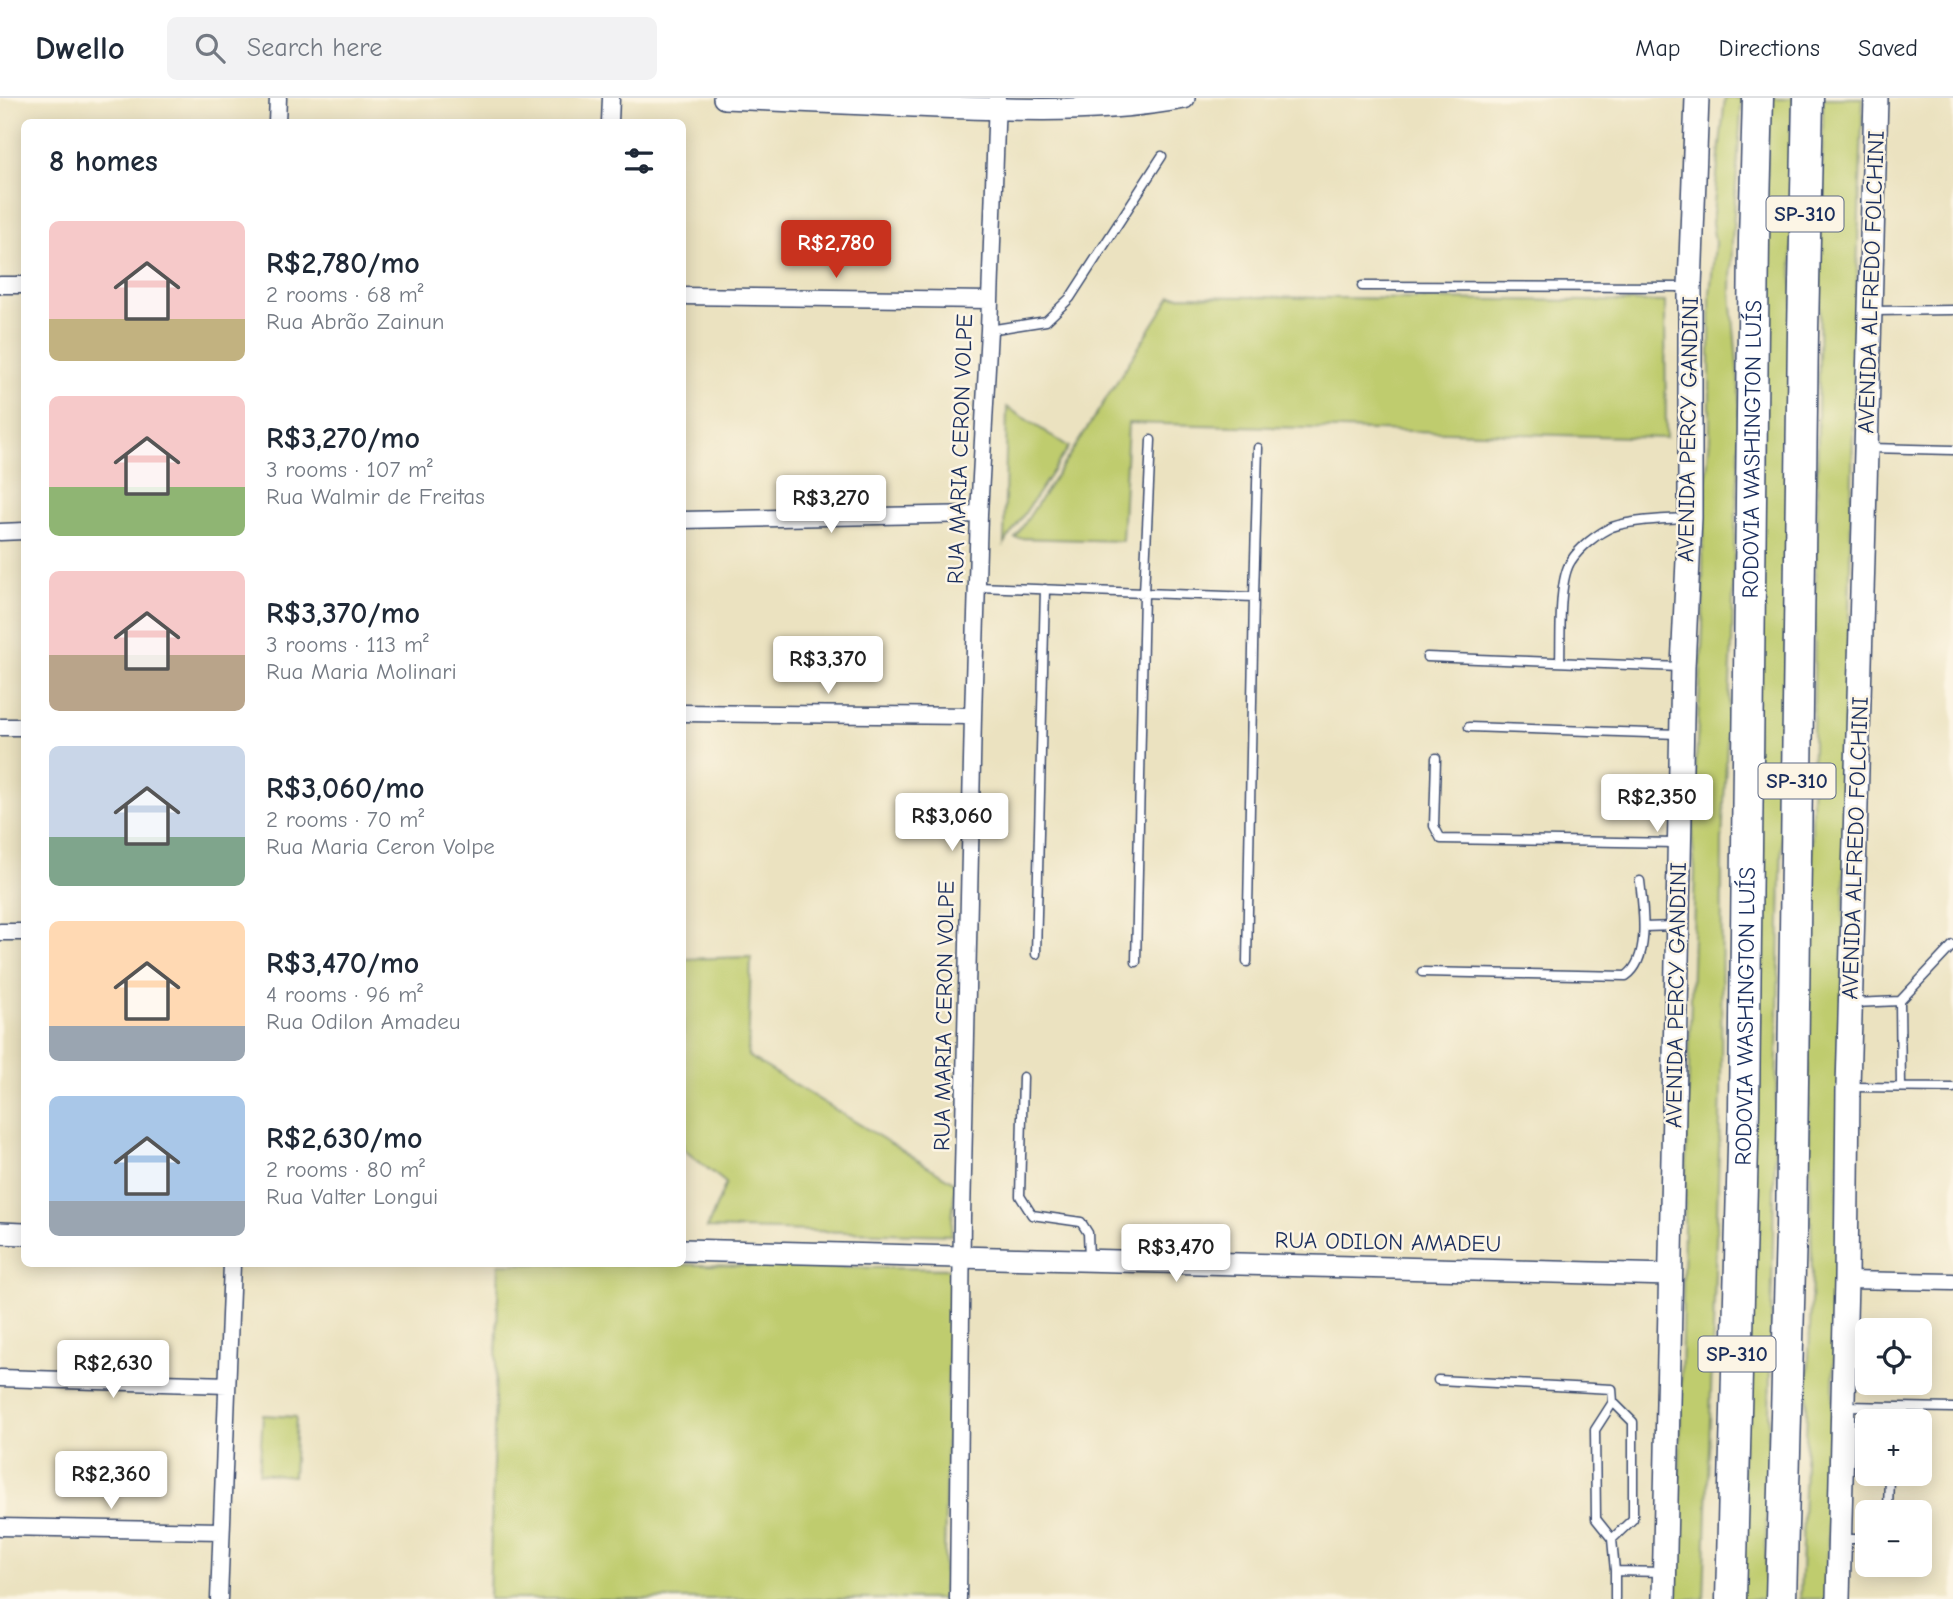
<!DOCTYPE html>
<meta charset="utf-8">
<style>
:root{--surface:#fff;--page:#f2f2f3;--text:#1f2937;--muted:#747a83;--line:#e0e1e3;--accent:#c8321e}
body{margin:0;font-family:"Comic Neue",sans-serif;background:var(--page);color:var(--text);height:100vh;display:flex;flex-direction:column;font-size:26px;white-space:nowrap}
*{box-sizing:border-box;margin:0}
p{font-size:23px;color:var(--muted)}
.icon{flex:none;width:38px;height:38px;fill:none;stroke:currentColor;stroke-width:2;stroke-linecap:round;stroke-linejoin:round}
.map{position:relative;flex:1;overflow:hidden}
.sheet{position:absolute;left:21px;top:21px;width:665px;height:1148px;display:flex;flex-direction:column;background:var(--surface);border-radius:10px;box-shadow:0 4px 18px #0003}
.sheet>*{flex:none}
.fabs{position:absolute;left:1855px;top:1220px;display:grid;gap:14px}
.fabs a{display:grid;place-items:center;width:77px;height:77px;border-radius:10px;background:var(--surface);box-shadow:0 4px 18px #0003;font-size:35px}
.price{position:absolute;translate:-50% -60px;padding:0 16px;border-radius:7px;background:#fff;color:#222;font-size:23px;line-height:46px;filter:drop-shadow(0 2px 4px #0008)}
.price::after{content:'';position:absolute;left:50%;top:42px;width:21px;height:16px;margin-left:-10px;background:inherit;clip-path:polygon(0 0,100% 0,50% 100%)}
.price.on{background:var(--accent);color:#fff}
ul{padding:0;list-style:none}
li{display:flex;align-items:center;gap:21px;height:175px;padding:0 28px}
li span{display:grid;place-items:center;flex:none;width:196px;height:140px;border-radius:10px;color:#555}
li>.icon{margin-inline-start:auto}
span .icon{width:84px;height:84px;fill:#fffc;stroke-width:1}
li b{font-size:30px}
h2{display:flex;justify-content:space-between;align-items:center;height:84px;padding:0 28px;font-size:30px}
header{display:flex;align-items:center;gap:42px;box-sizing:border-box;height:98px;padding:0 35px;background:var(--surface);border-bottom:2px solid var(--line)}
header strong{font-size:33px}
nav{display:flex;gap:38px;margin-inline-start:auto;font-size:24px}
.search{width:490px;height:63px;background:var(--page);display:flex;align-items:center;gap:18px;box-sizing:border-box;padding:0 24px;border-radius:10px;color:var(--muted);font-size:26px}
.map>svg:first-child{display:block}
.green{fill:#bfcc6e;stroke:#6d7e66;stroke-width:2}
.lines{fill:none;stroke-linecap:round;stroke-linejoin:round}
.service-casing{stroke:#3a4a6d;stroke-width:11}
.minor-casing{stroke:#3a4a6d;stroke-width:19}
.tertiary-casing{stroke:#3a4a6d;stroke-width:24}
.secondary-casing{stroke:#3a4a6d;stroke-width:26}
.motorway-casing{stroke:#3a4a6d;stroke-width:33}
.service{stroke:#fff;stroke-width:8}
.minor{stroke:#fff;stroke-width:16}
.tertiary{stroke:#fff;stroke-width:21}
.secondary{stroke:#fff;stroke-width:23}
.motorway{stroke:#fff;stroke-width:30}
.labels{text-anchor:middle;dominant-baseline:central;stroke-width:5;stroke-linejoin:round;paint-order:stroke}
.shield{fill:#fcf5e5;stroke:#5e6a86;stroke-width:2}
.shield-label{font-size:21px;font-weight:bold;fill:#1b2f5e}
.street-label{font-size:23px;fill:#1b2f5e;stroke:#fcf5e5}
</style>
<header>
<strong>Dwello</strong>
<div class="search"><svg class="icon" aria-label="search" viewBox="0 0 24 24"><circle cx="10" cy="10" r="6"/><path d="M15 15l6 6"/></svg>Search here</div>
<nav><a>Map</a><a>Directions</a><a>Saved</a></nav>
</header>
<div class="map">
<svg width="1953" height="1501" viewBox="0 0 1953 1501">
<rect width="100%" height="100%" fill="#fcf5e5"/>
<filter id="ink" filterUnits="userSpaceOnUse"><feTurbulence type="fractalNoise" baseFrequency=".0143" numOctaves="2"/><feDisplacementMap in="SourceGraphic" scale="14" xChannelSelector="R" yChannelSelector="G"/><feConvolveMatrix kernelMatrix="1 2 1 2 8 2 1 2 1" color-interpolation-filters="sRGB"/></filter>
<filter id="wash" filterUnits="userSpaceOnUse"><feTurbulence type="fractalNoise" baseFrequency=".00686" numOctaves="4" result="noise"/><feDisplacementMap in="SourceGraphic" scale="28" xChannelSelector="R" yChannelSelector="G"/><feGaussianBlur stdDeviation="1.57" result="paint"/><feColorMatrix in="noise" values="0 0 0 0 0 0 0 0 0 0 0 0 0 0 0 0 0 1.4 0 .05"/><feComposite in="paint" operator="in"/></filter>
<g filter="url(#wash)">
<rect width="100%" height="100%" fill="#ebe2c0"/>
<path class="green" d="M 1725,0 L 1742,0 L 1732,144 L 1731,194 L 1739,290 L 1739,362 L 1734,453 L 1732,546 L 1722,744 L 1721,993 L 1704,1501 L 1677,1501 L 1684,1126 L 1695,773 L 1692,738 L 1703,530 L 1703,416 L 1710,338 L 1710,196 L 1715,145 L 1712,125 Z
M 1768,0 L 1793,0 L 1791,48 L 1793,235 L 1765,1501 L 1740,1501 Z
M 1823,0 L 1863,0 C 1844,500 1846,1001 1826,1501 L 1800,1501 L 1812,1176 L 1808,963 Z
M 1171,198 L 1665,204 L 1666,340 L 1128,325 L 1122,443 L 1015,440 L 1092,323 Z
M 1007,309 L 1069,349 L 1004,446 Z
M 751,859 L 748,958 L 955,1085 L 951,1137 L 707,1130 L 726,1085 L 683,1051 L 683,861 Z
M 499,1166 L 635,1166 L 951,1171 L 943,1501 L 489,1501 Z
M 263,1317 L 296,1319 L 293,1378 L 259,1375 Z"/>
</g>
<g filter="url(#ink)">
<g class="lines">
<defs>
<path id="service" d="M 1362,188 L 1687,189
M 1873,213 L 1953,212
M 989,232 L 1046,223 L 1070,200 L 1162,58
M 1869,350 L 1953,352
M 977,489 L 1254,499 L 1247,864
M 1254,499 L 1258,350
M 1427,559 L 1680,569
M 1560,564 C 1561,540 1558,482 1571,463 C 1579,450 1598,435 1612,429 C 1632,422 1665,421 1687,420
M 1469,629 L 1678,636
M 1436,660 L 1434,728 L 1441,741 L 1676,745
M 1644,829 L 1675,828
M 1036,856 L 1045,491
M 1136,864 L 1144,495 L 1151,342
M 1422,874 L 1626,878 C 1651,861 1643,810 1640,783
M 1854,905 L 1900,903
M 1023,979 L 1020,1098 L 1032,1117 L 1081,1124 L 1088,1135 L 1089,1160
M 1851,989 L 1953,990
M 1901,989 L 1900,903 L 1953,847
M 1438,1282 L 1612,1291 L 1613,1304 L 1595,1332 L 1596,1421 L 1612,1441 L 1615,1473 L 1663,1474
M 1845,1308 L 1953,1310
M 1888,1414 L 1889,1376
M 1612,1441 L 1633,1421 L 1633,1324 L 1613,1304
M 1842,1441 L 1867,1441
M 1615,1501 L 1615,1473"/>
<path id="minor" d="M 277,24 L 278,0
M 610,24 L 611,0
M 0,187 L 24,187
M 682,198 L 989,202
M 682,422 L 979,416
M 0,434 L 24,433
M 682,615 L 973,618
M 0,629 L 24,629
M 0,834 L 24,834
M 1846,1182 L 1953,1184
M 0,1280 L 227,1287
M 0,1429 L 221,1433
M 219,1501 L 232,1166
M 958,1501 L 962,1119 L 973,618 L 979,416 L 989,232 L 997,0"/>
<path id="tertiary" d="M 724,0 C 796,3 867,6 938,9 C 1020,12 1103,15 1184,0
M 0,1135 L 24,1136
M 682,1152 L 1671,1177"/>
<path id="secondary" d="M 1664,1501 L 1683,569 L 1690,420 L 1690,189 L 1697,0
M 1838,1501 L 1846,1182 L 1848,989 L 1876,0"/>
<g id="motorway">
<path id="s1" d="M 1731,1501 L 1744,1011 L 1754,142 L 1758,0"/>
<path d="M 1781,1501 L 1791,1133 L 1803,233 L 1808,0"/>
</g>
</defs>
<use href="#service" class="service-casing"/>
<use href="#minor" class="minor-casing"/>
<use href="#tertiary" class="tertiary-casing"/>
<use href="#secondary" class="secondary-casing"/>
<use href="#motorway" class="motorway-casing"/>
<use href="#service" class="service"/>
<use href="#minor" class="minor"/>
<use href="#tertiary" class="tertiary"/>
<use href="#secondary" class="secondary"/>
<use href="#motorway" class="motorway"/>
</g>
</g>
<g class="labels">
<g class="shield">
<rect x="1766.5" y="98.5" width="77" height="35" rx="5"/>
<rect x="1758.5" y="665.5" width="77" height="35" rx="5"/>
<rect x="1698.5" y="1238.5" width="77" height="35" rx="5"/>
</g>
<g class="shield-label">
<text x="1805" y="116">SP-310</text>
<text x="1797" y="683">SP-310</text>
<text x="1737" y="1256">SP-310</text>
</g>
<g class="street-label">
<text transform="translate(1871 184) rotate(-88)">AVENIDA ALFREDO FOLCHINI</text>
<text transform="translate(1688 331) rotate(-89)">AVENIDA PERCY GANDINI</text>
<text transform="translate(960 351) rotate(-88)">RUA MARIA CERON VOLPE</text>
<text stroke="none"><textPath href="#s1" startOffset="1150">RODOVIA WASHINGTON LUÍS</textPath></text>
<text transform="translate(1855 750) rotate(-88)">AVENIDA ALFREDO FOLCHINI</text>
<text transform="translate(1676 897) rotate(-89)">AVENIDA PERCY GANDINI</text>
<text transform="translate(944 918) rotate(-89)">RUA MARIA CERON VOLPE</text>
<text stroke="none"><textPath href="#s1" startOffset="583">RODOVIA WASHINGTON LUÍS</textPath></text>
<text transform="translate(1388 1144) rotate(1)">RUA ODILON AMADEU</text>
</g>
</g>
</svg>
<div class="fabs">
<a><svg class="icon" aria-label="locate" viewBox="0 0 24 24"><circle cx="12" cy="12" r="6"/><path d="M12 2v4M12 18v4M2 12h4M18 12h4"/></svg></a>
<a>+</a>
<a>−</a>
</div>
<b class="price on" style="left:836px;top:182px">R$2,780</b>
<b class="price" style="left:831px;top:437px">R$3,270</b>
<b class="price" style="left:828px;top:598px">R$3,370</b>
<b class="price" style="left:1657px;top:736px">R$2,350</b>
<b class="price" style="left:952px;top:755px">R$3,060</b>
<b class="price" style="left:1176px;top:1186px">R$3,470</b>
<b class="price" style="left:113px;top:1302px">R$2,630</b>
<b class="price" style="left:111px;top:1413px">R$2,360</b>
<section class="sheet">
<h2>8 homes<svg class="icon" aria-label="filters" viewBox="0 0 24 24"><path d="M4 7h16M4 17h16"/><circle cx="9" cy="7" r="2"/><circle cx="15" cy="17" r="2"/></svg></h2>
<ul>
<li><span style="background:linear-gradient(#f6c9c9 70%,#c2b280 0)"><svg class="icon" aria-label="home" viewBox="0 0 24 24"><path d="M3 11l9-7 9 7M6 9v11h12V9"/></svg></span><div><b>R$2,780/mo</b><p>2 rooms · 68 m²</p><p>Rua Abrão Zainun</p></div></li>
<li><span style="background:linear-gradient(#f6c9c9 65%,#8fb573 0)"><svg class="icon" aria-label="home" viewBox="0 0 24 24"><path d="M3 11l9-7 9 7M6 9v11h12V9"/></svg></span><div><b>R$3,270/mo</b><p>3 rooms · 107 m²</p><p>Rua Walmir de Freitas</p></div></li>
<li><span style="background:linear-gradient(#f6c9c9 60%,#b9a48a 0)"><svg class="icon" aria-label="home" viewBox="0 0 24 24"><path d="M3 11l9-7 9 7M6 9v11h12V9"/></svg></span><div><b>R$3,370/mo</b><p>3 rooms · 113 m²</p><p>Rua Maria Molinari</p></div></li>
<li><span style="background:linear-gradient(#c9d6e8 65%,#7fa58c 0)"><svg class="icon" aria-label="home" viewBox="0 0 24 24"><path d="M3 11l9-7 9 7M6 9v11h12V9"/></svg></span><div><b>R$3,060/mo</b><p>2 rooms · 70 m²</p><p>Rua Maria Ceron Volpe</p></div></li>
<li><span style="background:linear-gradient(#ffd9b3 75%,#9aa5b1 0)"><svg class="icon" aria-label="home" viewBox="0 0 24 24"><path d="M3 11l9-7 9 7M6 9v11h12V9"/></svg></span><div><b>R$3,470/mo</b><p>4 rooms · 96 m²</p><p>Rua Odilon Amadeu</p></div></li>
<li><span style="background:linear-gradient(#a9c7e8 75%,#9aa5b1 0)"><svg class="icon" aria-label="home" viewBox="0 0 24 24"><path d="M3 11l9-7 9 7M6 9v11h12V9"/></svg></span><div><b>R$2,630/mo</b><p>2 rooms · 80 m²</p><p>Rua Valter Longui</p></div></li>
</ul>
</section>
</div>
